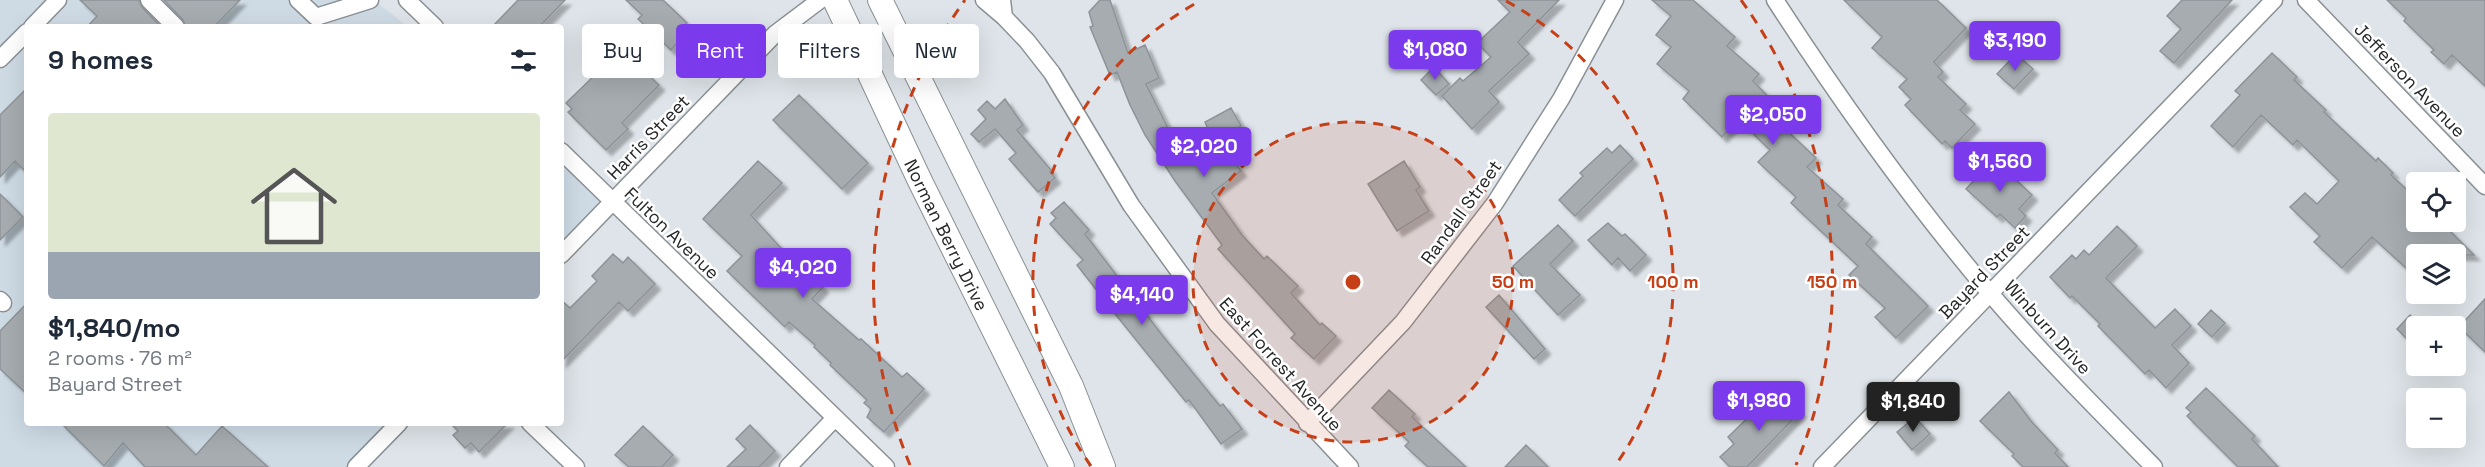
<!DOCTYPE html>
<meta charset="utf-8">
<style>
:root{--surface:#fff;--page:#f6f6f7;--text:#1f2937;--muted:#747a83;--accent:#7c3aed}
body{margin:0;font-family:"Space Grotesk",sans-serif;background:var(--page);color:var(--text);height:100vh;display:flex;flex-direction:column;font-size:22px;white-space:nowrap}
*{box-sizing:border-box;margin:0}
p{font-size:20px;color:var(--muted)}
.icon{flex:none;width:33px;height:33px;fill:none;stroke:currentColor;stroke-width:2;stroke-linecap:round;stroke-linejoin:round}
.map{position:relative;flex:1;overflow:hidden}
.panel{position:absolute;left:24px;top:24px;width:540px;height:402px;display:flex;flex-direction:column;background:var(--surface);border-radius:6px;box-shadow:0 6px 24px #0002}
.panel>*{flex:none}
.hud{position:absolute;left:582px;top:24px;width:570px;height:54px;display:flex;gap:12px}
.buttons{position:absolute;left:2406px;top:172px;display:grid;gap:12px}
.buttons a{display:grid;place-items:center;width:60px;height:60px;border-radius:6px;background:var(--surface);box-shadow:0 6px 24px #0002;font-size:30px}
.price{position:absolute;translate:-50% -51px;padding:0 14px;border-radius:6px;background:var(--accent);color:#fff;font-size:20px;line-height:39px;filter:drop-shadow(0 2px 3px #0008)}
.price::after{content:'';position:absolute;left:50%;top:36px;width:18px;height:14px;margin-left:-9px;background:inherit;clip-path:polygon(0 0,100% 0,50% 100%)}
.price.current{background:#222;color:#fff}
ul{padding:0;list-style:none}
li{display:grid;align-content:center;gap:12px;height:318px;padding:0 24px}
li span{display:grid;place-items:center;height:186px;border-radius:6px;color:#555}
li>.icon{margin-inline-start:auto}
span .icon{width:108px;height:108px;fill:#fffc;stroke-width:1}
li b{font-size:26px}
h2{display:flex;justify-content:space-between;align-items:center;height:72px;padding:0 24px;font-size:26px}
.tag{padding:0 21px;border-radius:6px;background:var(--surface);box-shadow:0 6px 24px #0002;font-size:21px;line-height:54px}
.tag.current{background:var(--accent);color:#fff}
.map>svg:first-child{display:block}
.built{fill:#cedbe5}
.building{fill:#a6acb0;stroke:#8d9398;stroke-width:1.5;filter:url(#shadow)}
.lines{fill:none;stroke-linecap:round;stroke-linejoin:round}
.minor-casing{stroke:#8a9094;stroke-width:19}
.secondary-casing{stroke:#8a9094;stroke-width:26}
.minor{stroke:#fff;stroke-width:16}
.secondary{stroke:#fff;stroke-width:24}
.ring{fill:none;stroke:#c73f17;stroke-width:3;stroke-dasharray:10 8}
.labels{text-anchor:middle;dominant-baseline:central;stroke-width:5;stroke-linejoin:round;paint-order:stroke}
.street-label{font-size:18px;fill:#242628;stroke:#fff}
.centre{fill:#c73f17;stroke:#fff;stroke-width:3}
.ring-label{font-size:18px;text-anchor:middle;font-weight:bold;fill:#c73f17;stroke:#fff;stroke-width:5;stroke-linejoin:round;paint-order:stroke}
</style>
<div class="map">
<svg width="2485" height="467" viewBox="0 0 2485 467">
<defs>
<filter id="shadow"><feDropShadow dx="5.5" dy="5.5" stdDeviation="1.5" flood-color="#0004"/></filter>
</defs>
<rect width="100%" height="100%" fill="#dee4e9"/>
<path class="built" d="M 0,0 L 374,0 L 408,27 L 27,27 L 27,423 L 398,423 L 355,467 L 0,467 Z
M 561,148 L 619,194 L 561,254 Z"/>
<path class="building" d="M 80,0 L 139,0 L 142,7 L 161,27 L 87,27 L 97,16 Z
M 164,0 L 240,0 L 214,27 L 186,27 L 183,20 Z
M 518,0 L 565,0 L 539,27 L 492,27 Z
M 626,0 L 663,0 L 687,23 L 684,25 L 689,30 L 671,50 L 638,19 L 642,15 Z
M 1100,0 L 1110,0 L 1128,53 L 1145,45 L 1159,78 L 1146,84 L 1178,148 L 1208,129 L 1205,122 L 1231,108 L 1241,126 L 1235,129 L 1237,134 L 1221,142 L 1241,171 L 1212,193 L 1242,235 L 1264,259 L 1267,256 L 1298,286 L 1291,293 L 1320,325 L 1322,323 L 1336,336 L 1314,359 L 1291,338 L 1295,334 L 1218,249 L 1222,245 L 1175,181 L 1145,135 L 1130,105 L 1117,72 L 1110,75 L 1090,27 L 1093,26 L 1089,12 Z
M 1498,0 L 1559,0 L 1518,42 L 1529,54 L 1489,91 L 1499,102 L 1472,129 L 1442,96 L 1460,78 L 1463,81 L 1491,57 L 1477,43 L 1510,12 Z
M 1652,0 L 1693,0 L 1735,37 L 1727,46 L 1759,74 L 1753,81 L 1788,117 L 1781,125 L 1816,158 L 1807,167 L 1843,199 L 1838,205 L 1872,237 L 1866,244 L 1928,306 L 1896,338 L 1875,317 L 1885,308 L 1849,275 L 1858,266 L 1791,203 L 1796,197 L 1758,162 L 1770,150 L 1745,126 L 1744,128 L 1736,121 L 1722,137 L 1683,99 L 1689,91 L 1657,64 L 1671,47 L 1656,35 L 1671,16 Z
M 1844,0 L 1937,0 L 1966,28 L 1934,62 L 1943,72 L 1938,77 L 1966,104 L 1960,110 L 1975,124 L 1952,148 L 1945,141 L 1942,144 L 1905,105 L 1911,99 L 1899,87 L 1907,79 L 1872,48 L 1882,37 Z
M 2182,0 L 2232,0 L 2174,63 L 2160,51 L 2181,29 L 2167,16 Z
M 2387,0 L 2485,0 L 2485,86 L 2452,55 L 2444,64 L 2431,52 L 2434,50 L 2404,21 L 2406,18 Z
M 623,51 L 659,85 L 622,123 L 628,129 L 606,150 L 568,112 L 572,109 L 566,103 L 598,72 L 596,70 L 610,55 L 615,60 Z
M 2272,53 L 2297,77 L 2294,80 L 2326,110 L 2324,112 L 2376,161 L 2378,158 L 2393,173 L 2391,175 L 2416,198 L 2416,222 L 2441,222 L 2474,255 L 2416,255 L 2416,259 L 2407,269 L 2372,237 L 2342,268 L 2314,242 L 2320,236 L 2290,207 L 2305,193 L 2317,204 L 2339,181 L 2297,140 L 2293,145 L 2261,115 L 2233,147 L 2211,126 L 2240,95 L 2235,91 Z
M 2016,54 L 2033,69 L 2014,89 L 1997,74 Z
M 1434,67 L 1449,84 L 1436,95 L 1421,80 Z
M 27,88 L 27,173 L 15,161 L 0,177 L 0,115 Z
M 799,95 L 868,163 L 842,189 L 773,120 Z
M 1005,99 L 1023,125 L 1017,130 L 1051,170 L 1050,172 L 1055,178 L 1038,192 L 1009,159 L 1016,153 L 995,129 L 979,142 L 971,134 L 986,119 L 978,110 L 987,101 L 995,109 Z
M 1620,145 L 1633,159 L 1575,216 L 1559,200 L 1583,176 L 1580,173 L 1607,148 L 1612,153 Z
M 1994,159 L 2032,195 L 2019,209 L 2026,216 L 2015,228 L 2000,214 L 1997,217 L 1966,189 Z
M 758,161 L 782,183 L 751,215 L 779,246 L 823,287 L 812,299 L 859,340 L 861,339 L 902,377 L 907,373 L 924,389 L 884,432 L 867,417 L 871,409 L 864,403 L 867,400 L 830,365 L 831,363 L 814,347 L 815,345 L 789,322 L 785,327 L 727,271 L 742,256 L 703,219 Z
M 1404,161 L 1420,187 L 1416,190 L 1429,211 L 1397,231 L 1368,184 Z
M 0,194 L 23,217 L 0,240 Z
M 1064,202 L 1089,230 L 1085,234 L 1162,335 L 1220,406 L 1223,404 L 1242,429 L 1221,444 L 1189,400 L 1186,402 L 1116,315 L 1077,265 L 1083,260 L 1050,224 L 1056,218 L 1051,213 Z
M 1608,223 L 1622,236 L 1625,234 L 1646,255 L 1630,271 L 1618,258 L 1612,265 L 1588,240 Z
M 1558,225 L 1573,241 L 1550,264 L 1580,295 L 1558,315 L 1513,266 Z
M 2117,226 L 2137,246 L 2106,278 L 2155,328 L 2175,309 L 2191,326 L 2172,345 L 2189,363 L 2166,388 L 2149,370 L 2145,374 L 2098,326 L 2100,324 L 2072,296 L 2070,298 L 2050,277 L 2072,255 L 2076,259 L 2084,250 L 2089,255 Z
M 613,254 L 623,263 L 628,257 L 655,284 L 628,311 L 619,302 L 561,362 L 561,300 L 570,308 L 597,281 L 592,276 Z
M 1499,295 L 1545,349 L 1534,359 L 1486,307 Z
M 2485,299 L 2485,352 L 2459,327 Z
M 27,303 L 27,394 L 0,369 L 0,331 Z
M 2211,310 L 2225,323 L 2212,337 L 2198,324 Z
M 2410,315 L 2422,327 L 2416,327 L 2416,336 L 2410,342 L 2397,329 Z
M 2206,388 L 2255,436 L 2252,439 L 2278,467 L 2238,467 L 2187,416 L 2191,412 L 2186,408 Z
M 1389,390 L 1415,414 L 1412,417 L 1466,467 L 1428,467 L 1405,446 L 1409,442 L 1372,408 Z
M 2009,392 L 2031,421 L 2058,450 L 2055,453 L 2068,467 L 2023,467 L 2012,456 L 2014,454 L 1980,421 Z
M 1782,394 L 1800,412 L 1747,467 L 1730,467 L 1720,457 L 1734,444 L 1728,437 L 1767,399 L 1772,404 Z
M 1915,417 L 1930,434 L 1912,450 L 1897,432 Z
M 61,423 L 164,423 L 196,455 L 222,426 L 268,467 L 145,467 L 123,443 L 104,466 Z
M 450,423 L 508,423 L 479,452 L 471,443 L 465,448 L 453,435 L 458,431 Z
M 750,425 L 775,451 L 759,467 L 727,467 L 746,449 L 736,439 Z
M 643,426 L 673,455 L 662,467 L 629,467 L 615,455 Z
M 1526,445 L 1548,467 L 1505,467 Z"/>
<g class="lines">
<defs>
<path id="minor" d="M 149,0 L 176,27
M 298,0 L 316,17 L 370,0
M 407,0 L 435,27
M 984,0 L 1004,17
M 1002,0 L 1004,17 L 1027,41 L 1052,73 L 1131,205 L 1217,324 L 1350,467
M 1775,0 C 1841,102 1911,200 1989,292 C 2041,353 2098,410 2154,467
M 2306,0 L 2485,186
M 32,27 L 58,0
M 0,59 L 27,32
M 561,151 L 886,467
M 561,255 L 775,34 L 820,0
M 0,300 L 3,303
M 530,423 L 576,467
M 1307,423 L 1403,322 L 1495,203 L 1561,99 L 1615,0
M 356,467 L 399,423
M 788,467 L 835,418
M 1822,467 L 2274,0"/>
<g id="secondary">
<path id="s1" d="M 835,0 L 920,181 L 1062,467"/>
<path d="M 880,0 L 1071,386 L 1103,467"/>
</g>
</defs>
<use href="#minor" class="minor-casing"/>
<use href="#secondary" class="secondary-casing"/>
<use href="#minor" class="minor"/>
<use href="#secondary" class="secondary"/>
</g>
<circle cx="1353" cy="282" r="160" fill="#c73f17" fill-opacity=".12"/>
<g class="ring">
<circle cx="1353" cy="282" r="160"/>
<path d="M1091 466A320 320 0 0 1 1200 1M1506 1A320 320 0 0 1 1615 466"/>
<path d="M910 465A479 479 0 0 1 965 0M1741 0A479 479 0 0 1 1796 465"/>
</g>
<g class="labels">
<g class="street-label">
<text transform="translate(2410 80) rotate(46)">Jefferson Avenue</text>
<text transform="translate(648 137) rotate(-46)">Harris Street</text>
<text transform="translate(1461 212) rotate(-54)">Randall Street</text>
<text transform="translate(672 233) rotate(44)">Fulton Avenue</text>
<text stroke="none"><textPath href="#s1" startOffset="260">Norman Berry Drive</textPath></text>
<text transform="translate(1984 272) rotate(-46)">Bayard Street</text>
<text transform="translate(2048 327) rotate(48)">Winburn Drive</text>
<text transform="translate(1281 364) rotate(48)">East Forrest Avenue</text>
</g>
</g>
<circle cx="1353" cy="282" r="9" class="centre"/>
<g class="ring-label">
<text x="1513" y="288">50 m</text>
<text x="1673" y="288">100 m</text>
<text x="1832" y="288">150 m</text>
</g>
</svg>
<div class="buttons">
<a><svg class="icon" aria-label="locate" viewBox="0 0 24 24"><circle cx="12" cy="12" r="6"/><path d="M12 2v4M12 18v4M2 12h4M18 12h4"/></svg></a>
<a><svg class="icon" aria-label="layers" viewBox="0 0 24 24"><path d="M12 4l9 5-9 5-9-5zM3 14l9 5 9-5"/></svg></a>
<a>+</a>
<a>−</a>
</div>
<b class="price" style="left:2015px;top:72px">$3,190</b>
<b class="price" style="left:1435px;top:81px">$1,080</b>
<b class="price" style="left:1773px;top:146px">$2,050</b>
<b class="price" style="left:1204px;top:178px">$2,020</b>
<b class="price" style="left:2000px;top:193px">$1,560</b>
<b class="price" style="left:803px;top:299px">$4,020</b>
<b class="price" style="left:1142px;top:326px">$4,140</b>
<b class="price" style="left:1759px;top:432px">$1,980</b>
<b class="price current" style="left:1913px;top:433px">$1,840</b>
<div class="hud">
<a class="tag">Buy</a>
<a class="tag current">Rent</a>
<a class="tag">Filters</a>
<a class="tag">New</a>
</div>
<section class="panel">
<h2>9 homes<svg class="icon" aria-label="filters" viewBox="0 0 24 24"><path d="M4 7h16M4 17h16"/><circle cx="9" cy="7" r="2"/><circle cx="15" cy="17" r="2"/></svg></h2>
<ul>
<li><span style="background:linear-gradient(#dfe7d0 75%,#9aa5b1 0)"><svg class="icon" aria-label="home" viewBox="0 0 24 24"><path d="M3 11l9-7 9 7M6 9v11h12V9"/></svg></span><div><b>$1,840/mo</b><p>2 rooms · 76 m²</p><p>Bayard Street</p></div></li>
</ul>
</section>
</div>
